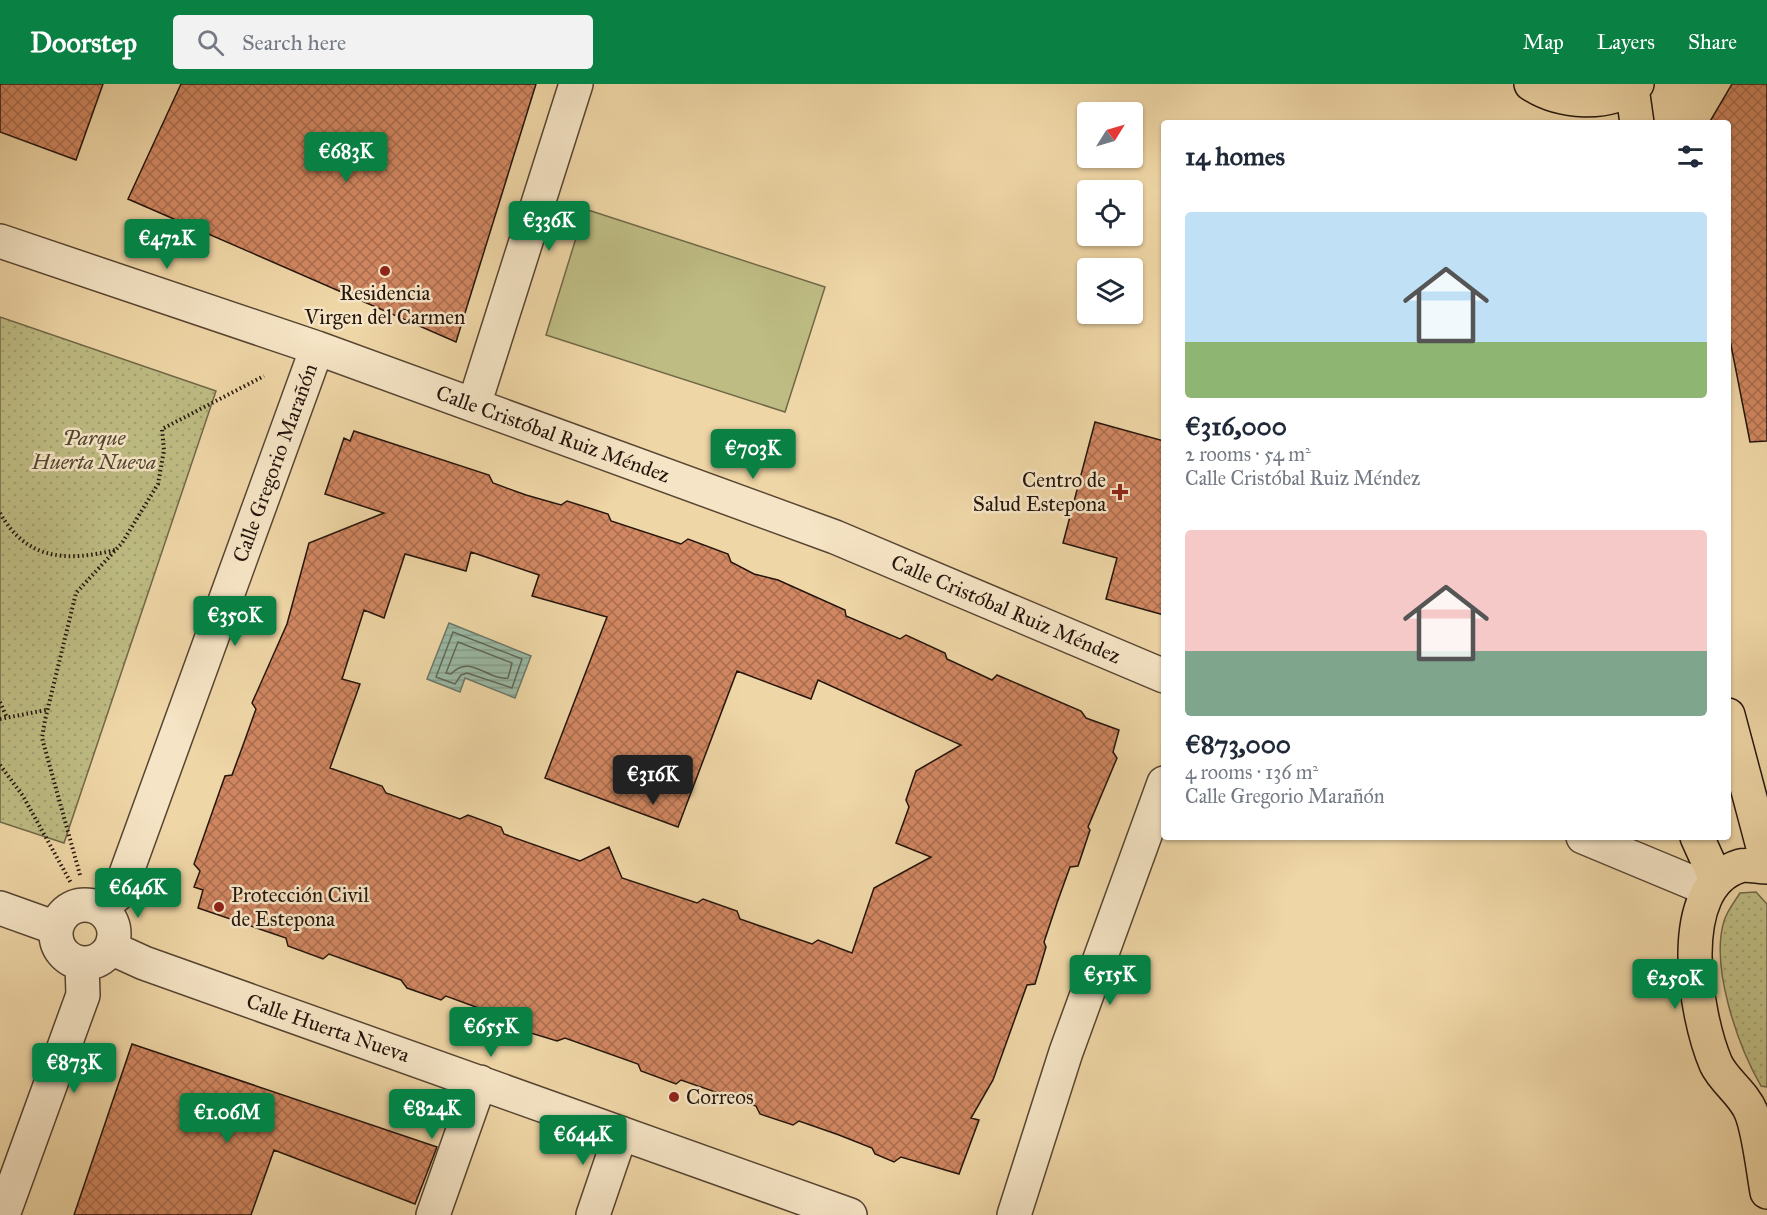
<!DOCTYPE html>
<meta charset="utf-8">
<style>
:root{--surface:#fff;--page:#f2f2f3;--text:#1f2937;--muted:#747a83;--accent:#0b8043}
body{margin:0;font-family:"IM FELL Great Primer",serif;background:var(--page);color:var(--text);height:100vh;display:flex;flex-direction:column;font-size:22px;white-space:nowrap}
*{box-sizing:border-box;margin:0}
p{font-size:20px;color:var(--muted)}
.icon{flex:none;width:33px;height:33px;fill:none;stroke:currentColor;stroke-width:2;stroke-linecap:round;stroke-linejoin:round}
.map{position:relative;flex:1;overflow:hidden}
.side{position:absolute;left:1161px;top:36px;width:570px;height:720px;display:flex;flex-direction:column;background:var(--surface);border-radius:6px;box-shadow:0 2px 4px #0004}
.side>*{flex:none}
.needle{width:39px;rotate:53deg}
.tools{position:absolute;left:1077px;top:18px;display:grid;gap:12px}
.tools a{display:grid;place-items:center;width:66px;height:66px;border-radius:6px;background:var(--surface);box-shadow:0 2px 4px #0004;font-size:30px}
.price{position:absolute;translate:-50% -51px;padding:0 14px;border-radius:6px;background:var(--accent);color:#fff;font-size:20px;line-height:39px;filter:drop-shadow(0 2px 3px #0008)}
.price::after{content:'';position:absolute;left:50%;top:36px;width:18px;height:14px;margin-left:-9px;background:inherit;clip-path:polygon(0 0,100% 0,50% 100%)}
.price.current{background:#222;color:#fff}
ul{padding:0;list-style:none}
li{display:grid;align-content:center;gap:12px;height:318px;padding:0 24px}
li span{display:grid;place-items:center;height:186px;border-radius:6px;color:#555}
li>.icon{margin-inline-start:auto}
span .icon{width:108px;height:108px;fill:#fffc;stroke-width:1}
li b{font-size:26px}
h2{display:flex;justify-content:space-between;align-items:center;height:72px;padding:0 24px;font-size:26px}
header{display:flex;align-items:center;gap:36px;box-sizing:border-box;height:84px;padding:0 30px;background:var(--accent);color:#fff}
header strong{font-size:28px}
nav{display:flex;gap:33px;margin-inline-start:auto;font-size:21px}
.search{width:420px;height:54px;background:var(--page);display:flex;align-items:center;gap:15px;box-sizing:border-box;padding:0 21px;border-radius:6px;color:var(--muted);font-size:22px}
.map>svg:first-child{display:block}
.park{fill:url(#park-dots);stroke:#716848;stroke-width:1.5}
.pitch{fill:#bebc83;stroke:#716848;stroke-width:1.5}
.water{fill:url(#water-rules);stroke:#6b7767;stroke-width:1.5}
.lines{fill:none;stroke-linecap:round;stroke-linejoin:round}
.shore{stroke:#5f6758;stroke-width:1.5}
.building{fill:url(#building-cross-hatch);stroke:#24150c;stroke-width:1.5;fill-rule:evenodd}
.minor-casing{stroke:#574532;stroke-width:36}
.major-casing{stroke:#24150c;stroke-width:36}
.path{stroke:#24150c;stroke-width:4;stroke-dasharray:1.5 3;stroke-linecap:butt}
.minor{stroke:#f5e4c5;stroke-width:33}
.major{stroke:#efd6a6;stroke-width:33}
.poi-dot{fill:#8f2418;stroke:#f5e4c5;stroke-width:2}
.labels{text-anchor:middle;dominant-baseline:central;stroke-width:5;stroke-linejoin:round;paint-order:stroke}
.poi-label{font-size:21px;fill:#24150c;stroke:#f5e4c5;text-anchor:start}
.street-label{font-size:21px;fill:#24150c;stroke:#f5e4c5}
.park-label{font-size:21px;font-style:italic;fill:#524730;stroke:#f5e4c5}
</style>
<header>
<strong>Doorstep</strong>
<div class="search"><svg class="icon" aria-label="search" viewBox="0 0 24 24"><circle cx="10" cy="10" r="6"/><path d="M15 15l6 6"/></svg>Search here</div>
<nav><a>Map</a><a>Layers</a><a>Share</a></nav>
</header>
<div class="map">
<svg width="1767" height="1131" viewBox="0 0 1767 1131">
<defs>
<pattern id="park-dots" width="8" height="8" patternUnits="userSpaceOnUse" patternTransform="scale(1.5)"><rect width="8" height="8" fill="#bebc83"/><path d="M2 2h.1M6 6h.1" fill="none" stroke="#a3a170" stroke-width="1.8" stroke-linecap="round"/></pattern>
<pattern id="water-rules" width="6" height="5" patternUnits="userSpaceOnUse" patternTransform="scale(1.5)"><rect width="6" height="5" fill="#9ab9a4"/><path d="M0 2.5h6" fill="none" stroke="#859e8c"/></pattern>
<pattern id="building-cross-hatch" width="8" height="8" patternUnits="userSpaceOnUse" patternTransform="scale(1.5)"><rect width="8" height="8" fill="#d18761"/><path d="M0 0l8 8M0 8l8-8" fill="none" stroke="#a96d4e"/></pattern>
</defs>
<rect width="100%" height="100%" fill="#efd6a6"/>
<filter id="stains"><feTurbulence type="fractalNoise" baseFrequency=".00333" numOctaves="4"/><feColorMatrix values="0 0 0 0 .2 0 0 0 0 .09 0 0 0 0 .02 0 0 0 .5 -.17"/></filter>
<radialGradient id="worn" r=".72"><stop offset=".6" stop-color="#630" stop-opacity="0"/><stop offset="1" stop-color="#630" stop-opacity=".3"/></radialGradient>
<path class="park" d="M 0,233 L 216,307 L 64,759 L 0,738 Z
M 1756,808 L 1767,820 L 1767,1003 L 1761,1002 C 1738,962 1710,883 1724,837 C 1727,827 1735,817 1740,809 Z"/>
<path class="pitch" d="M 585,125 L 825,203 L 785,328 L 546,251 Z"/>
<path class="water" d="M 449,539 L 531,572 L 515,614 L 465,594 L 460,608 L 427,595 Z"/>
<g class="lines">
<path class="shore" d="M 453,548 L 522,575 L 512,604 L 467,589 L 461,591 L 455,600 L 436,593 Z
M 458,558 L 512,579 L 508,594 C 488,597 470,569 451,590 L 446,589 Z"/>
</g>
<path class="building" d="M 0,0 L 103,0 L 76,76 L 0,48 Z
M 181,0 L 536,0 L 456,258 L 128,115 Z
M 1732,0 L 1767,0 L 1767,357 L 1750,358 L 1728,246 L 1728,39 L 1709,39 Z
M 1095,338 L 1164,357 L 1164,531 L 1106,515 L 1117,474 L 1063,459 Z
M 354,347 L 489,391 L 493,399 L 526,411 L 561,421 L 567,417 L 608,430 L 611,437 L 681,460 L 688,455 L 728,470 L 731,478 L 754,490 L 778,496 L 845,526 L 846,532 L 900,555 L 906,551 L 945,569 L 947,575 L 992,596 L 997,591 L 1081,627 L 1086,634 L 1119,646 L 1113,668 L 1117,674 L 1088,743 L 1090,746 L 1078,782 L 1070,783 L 1057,819 L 1044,858 L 1046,863 L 1035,900 L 1027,901 L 993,996 L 971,1034 L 979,1036 L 959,1090 L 901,1073 L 894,1078 L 875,1070 L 872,1064 L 839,1051 L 799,1037 L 793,1041 L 760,1030 L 756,1022 L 681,996 L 676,1000 L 641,987 L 638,980 L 565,954 L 557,957 L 524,947 L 521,940 L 484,926 L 446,912 L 441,916 L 407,904 L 401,896 L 329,870 L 323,875 L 288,862 L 286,854 L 198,824 L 203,806 L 194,803 L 200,787 L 194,780 L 225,692 L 232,691 L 242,664 L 256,625 L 252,619 L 287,540 L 309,459 L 384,429 L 325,410 L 344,354 L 350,357 ZM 471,468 L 539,491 L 532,512 L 607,533 L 545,694 L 678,743 L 737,587 L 811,615 L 818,596 L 961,661 L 916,687 L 906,716 L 909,723 L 896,759 L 931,773 L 874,804 L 852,869 L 818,856 L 812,860 L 740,835 L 737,827 L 703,815 L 697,819 L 622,794 L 609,763 L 580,777 L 504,750 L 501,743 L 468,731 L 460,735 L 386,709 L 382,702 L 330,684 L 360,600 L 342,595 L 364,526 L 384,534 L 405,470 L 466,487 Z
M 132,960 L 437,1063 L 415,1120 L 274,1066 L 251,1131 L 74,1131 Z"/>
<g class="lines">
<defs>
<path id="minor" d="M 0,157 L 317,264 L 835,453 L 1164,592
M 474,321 L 576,0
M 1583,753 L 1708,805
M56 850a29 29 0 1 1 58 0a29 29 0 1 1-58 0Z
M 0,824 L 56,844
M 100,825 L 119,809 L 317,264
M 111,864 L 144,879 L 850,1131
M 3,1131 L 83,911 L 82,880
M 433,1131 L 480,998
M 593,1131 L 621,1049
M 1014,1131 L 1066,968 L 1164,699"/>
<path id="major" d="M 1531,0 C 1560,19 1608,23 1637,0
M 1632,4 L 1637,39
M 1728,631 L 1767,778
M 1697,753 L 1716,795
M 1767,783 C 1759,783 1747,780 1740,782 C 1673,802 1695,931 1716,980 C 1724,997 1744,1010 1751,1028 C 1759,1047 1763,1086 1767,1108"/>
</defs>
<use href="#minor" class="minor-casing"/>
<use href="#major" class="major-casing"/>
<path class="path" d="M 0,429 C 26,476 67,478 115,466
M 0,618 L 7,634
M 0,635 L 46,626
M 0,681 L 23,712 L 71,799
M 80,791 L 42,654 L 45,636 L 76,509 L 122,459 L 158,400 L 164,366 L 162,345 L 264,292"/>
<use href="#minor" class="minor"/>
<use href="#major" class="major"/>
</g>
<g class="poi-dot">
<circle cx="385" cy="187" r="6"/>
<path d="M1117 399h6v6h6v6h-6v6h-6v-6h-6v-6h6z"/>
<circle cx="219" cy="823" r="6"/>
<circle cx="674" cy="1013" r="6"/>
</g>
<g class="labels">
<g class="poi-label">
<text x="385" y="209" text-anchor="middle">Residencia<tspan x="385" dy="24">Virgen del Carmen</tspan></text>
<text x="1106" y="396" text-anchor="end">Centro de<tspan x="1106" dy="24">Salud Estepona</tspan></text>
<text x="231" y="811">Protección Civil<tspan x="231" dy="24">de Estepona</tspan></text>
<text x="686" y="1013">Correos</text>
</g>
<g class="street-label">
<text transform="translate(553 350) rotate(20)">Calle Cristóbal Ruiz Méndez</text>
<text transform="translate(275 379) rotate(-70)">Calle Gregorio Marañón</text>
<text transform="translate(1006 525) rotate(23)">Calle Cristóbal Ruiz Méndez</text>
<text transform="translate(328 944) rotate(19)">Calle Huerta Nueva</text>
</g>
<g class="park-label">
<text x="94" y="354">Parque<tspan x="94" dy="24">Huerta Nueva</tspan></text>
</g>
</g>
<rect width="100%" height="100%" filter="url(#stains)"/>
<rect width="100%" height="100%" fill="url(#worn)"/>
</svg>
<div class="tools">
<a><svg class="needle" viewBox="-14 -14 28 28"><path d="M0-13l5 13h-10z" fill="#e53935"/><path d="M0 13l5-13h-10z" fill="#747a83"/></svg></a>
<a><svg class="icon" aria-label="locate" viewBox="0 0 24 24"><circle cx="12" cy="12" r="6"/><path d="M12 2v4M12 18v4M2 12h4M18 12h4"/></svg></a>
<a><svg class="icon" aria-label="layers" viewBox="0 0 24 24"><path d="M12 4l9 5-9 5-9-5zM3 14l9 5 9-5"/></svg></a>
</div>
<b class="price" style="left:346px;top:99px">€683K</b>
<b class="price" style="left:549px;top:168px">€336K</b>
<b class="price" style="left:167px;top:186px">€472K</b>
<b class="price" style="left:753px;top:396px">€703K</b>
<b class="price" style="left:235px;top:563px">€350K</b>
<b class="price current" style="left:653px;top:722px">€316K</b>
<b class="price" style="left:138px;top:835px">€646K</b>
<b class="price" style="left:1110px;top:922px">€515K</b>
<b class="price" style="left:1675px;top:926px">€250K</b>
<b class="price" style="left:491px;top:974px">€655K</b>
<b class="price" style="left:74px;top:1010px">€873K</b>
<b class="price" style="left:432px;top:1056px">€824K</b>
<b class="price" style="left:227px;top:1060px">€1.06M</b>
<b class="price" style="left:583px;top:1082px">€644K</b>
<section class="side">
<h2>14 homes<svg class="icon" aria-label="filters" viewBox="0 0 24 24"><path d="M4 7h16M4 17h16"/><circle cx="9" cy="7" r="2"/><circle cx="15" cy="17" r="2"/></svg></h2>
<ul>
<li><span style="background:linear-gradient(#bfe0f5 70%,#8fb573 0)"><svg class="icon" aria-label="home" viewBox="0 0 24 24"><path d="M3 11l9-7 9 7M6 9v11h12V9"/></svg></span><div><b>€316,000</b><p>2 rooms · 54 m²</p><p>Calle Cristóbal Ruiz Méndez</p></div></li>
<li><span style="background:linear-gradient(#f6c9c9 65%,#7fa58c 0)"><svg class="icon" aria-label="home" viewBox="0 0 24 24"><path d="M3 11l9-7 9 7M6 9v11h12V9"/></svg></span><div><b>€873,000</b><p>4 rooms · 136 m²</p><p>Calle Gregorio Marañón</p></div></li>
</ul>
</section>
</div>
